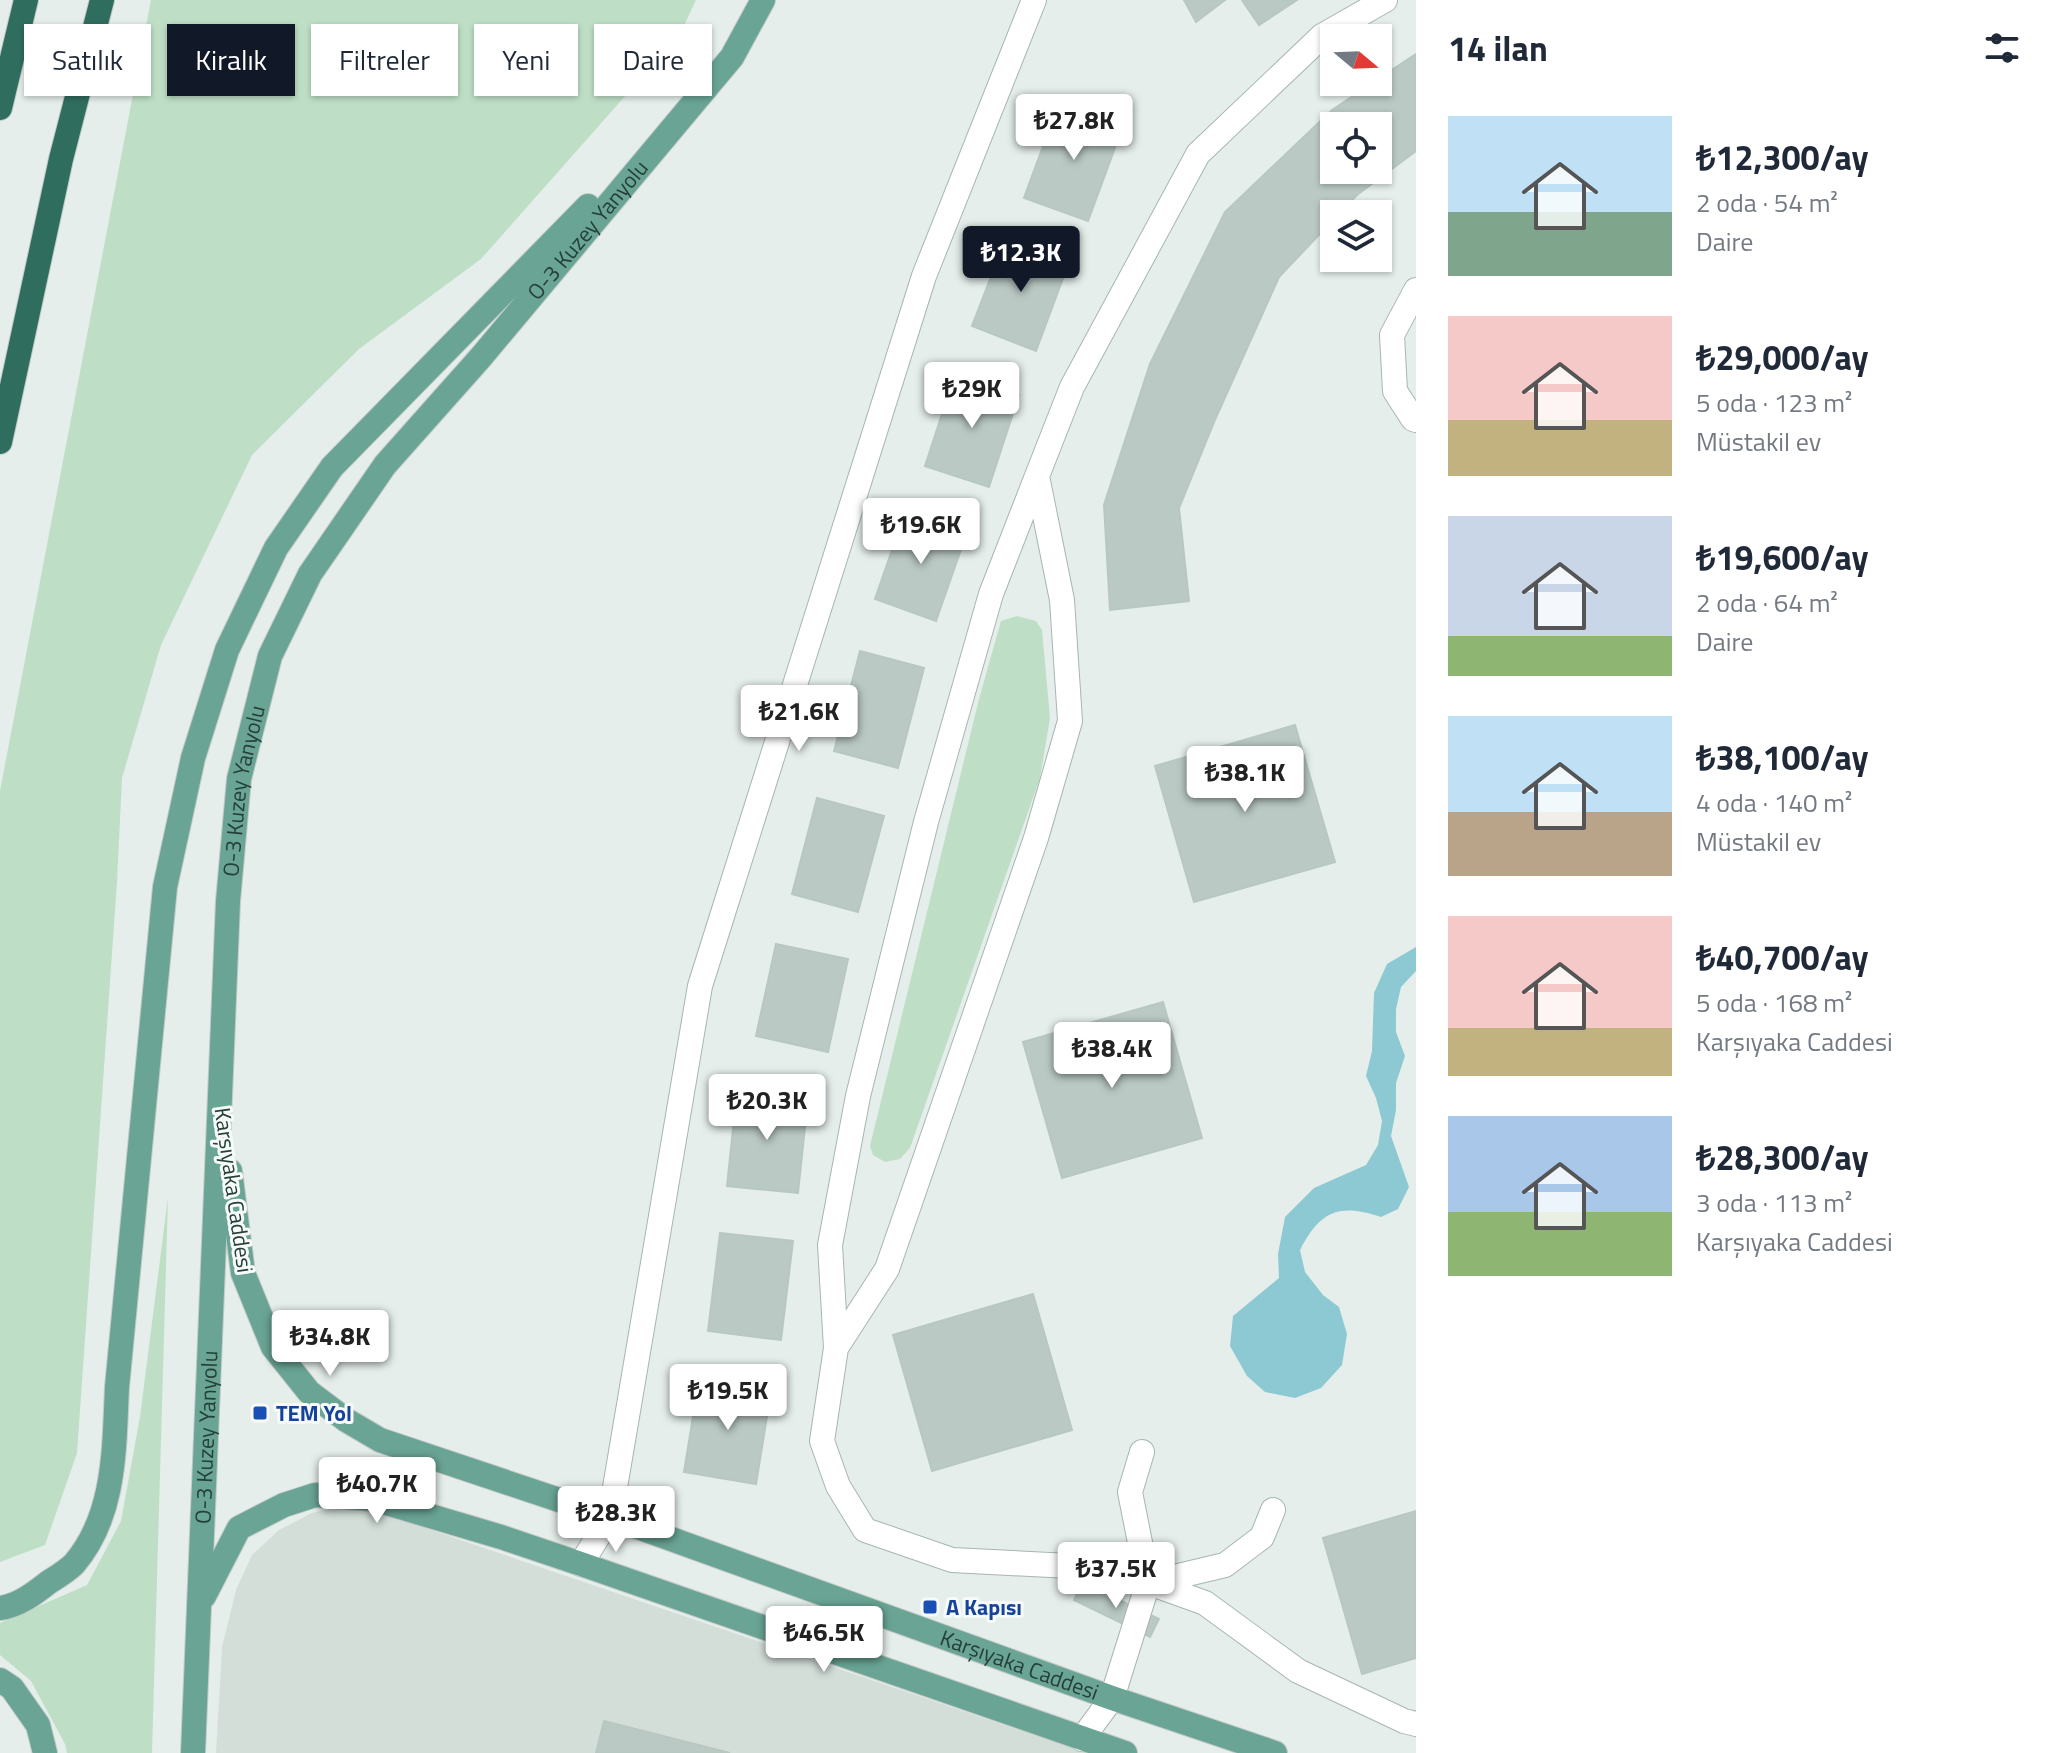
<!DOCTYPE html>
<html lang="tr">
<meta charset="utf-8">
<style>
:root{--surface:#fff;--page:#f6f6f7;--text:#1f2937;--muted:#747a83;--accent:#111827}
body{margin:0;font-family:"Titillium Web",sans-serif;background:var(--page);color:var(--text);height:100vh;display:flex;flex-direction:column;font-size:30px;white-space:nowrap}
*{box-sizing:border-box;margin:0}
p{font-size:26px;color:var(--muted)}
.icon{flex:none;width:44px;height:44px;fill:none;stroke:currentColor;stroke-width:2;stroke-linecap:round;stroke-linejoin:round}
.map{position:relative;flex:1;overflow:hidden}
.side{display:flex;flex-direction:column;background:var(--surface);width:640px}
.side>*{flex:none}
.hud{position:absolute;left:24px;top:24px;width:760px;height:72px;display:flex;gap:16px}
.needle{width:52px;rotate:109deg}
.tools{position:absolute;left:1320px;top:24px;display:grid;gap:16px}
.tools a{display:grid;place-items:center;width:72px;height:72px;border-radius:0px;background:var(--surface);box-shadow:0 2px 6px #0004;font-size:40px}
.price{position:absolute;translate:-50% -68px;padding:0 18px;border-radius:8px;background:#fff;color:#222;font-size:26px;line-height:52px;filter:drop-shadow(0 2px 4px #0008)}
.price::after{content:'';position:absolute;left:50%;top:48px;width:24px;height:18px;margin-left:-12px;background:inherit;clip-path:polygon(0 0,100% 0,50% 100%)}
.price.on{background:var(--accent);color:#fff}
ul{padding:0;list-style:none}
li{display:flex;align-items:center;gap:24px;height:200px;padding:0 32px}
li span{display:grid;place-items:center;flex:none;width:224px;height:160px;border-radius:0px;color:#555}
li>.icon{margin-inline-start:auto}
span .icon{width:96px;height:96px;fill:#fffc;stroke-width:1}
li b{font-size:34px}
h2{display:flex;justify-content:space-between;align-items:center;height:96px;padding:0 32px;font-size:34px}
.tag{padding:0 28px;border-radius:0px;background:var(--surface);box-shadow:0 2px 6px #0004;font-size:28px;line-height:72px}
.tag.on{background:var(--accent);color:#fff}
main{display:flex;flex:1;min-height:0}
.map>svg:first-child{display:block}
.built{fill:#d3ded9}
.green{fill:#bedfc6}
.water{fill:#8dc9d3}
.building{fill:#bac9c3;stroke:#b7c8c1;stroke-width:2;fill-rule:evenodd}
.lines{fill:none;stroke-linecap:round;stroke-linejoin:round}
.minor-casing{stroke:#a7b6b1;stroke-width:26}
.major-casing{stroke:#c2cac7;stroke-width:26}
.highway-casing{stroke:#c2cac7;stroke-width:26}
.minor{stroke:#fff;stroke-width:24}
.major{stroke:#69a494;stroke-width:24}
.highway{stroke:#2f6d5f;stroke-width:24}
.transit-dot{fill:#1a4fb4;stroke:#f6faf8;stroke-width:3}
.labels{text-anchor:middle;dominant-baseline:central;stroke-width:6;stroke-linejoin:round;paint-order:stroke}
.street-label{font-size:22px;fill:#244038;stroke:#f6faf8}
.transit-label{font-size:22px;font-weight:bold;fill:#164399;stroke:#f6faf8;text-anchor:start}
</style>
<main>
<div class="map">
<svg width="1416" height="1753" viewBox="0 0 1416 1753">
<rect width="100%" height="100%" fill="#e5eeea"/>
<path class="built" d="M 355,1503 L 393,1517 L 1086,1753 L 216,1753 L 222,1647 L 236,1590 L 252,1555 L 279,1530 L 312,1513 Z"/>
<path class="green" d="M 151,0 L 696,0 L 680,34 L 481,259 L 359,349 L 252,455 L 161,645 L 122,778 L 117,882 L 77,1453 L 45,1545 L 0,1562 L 0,791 Z
M 1017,616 L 1036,621 L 1042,630 L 1050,718 L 1040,778 L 910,1148 L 900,1159 L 885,1162 L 873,1155 L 870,1146 L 979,699 L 1001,621 Z
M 168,1197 L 152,1753 L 67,1753 L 65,1744 L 31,1681 L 0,1655 L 0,1623 L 87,1585 L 121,1521 L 140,1417 Z"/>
<path class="water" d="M 1416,947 L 1416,971 L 1401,987 L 1396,1009 L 1396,1032 L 1405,1056 L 1396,1083 L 1396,1110 L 1391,1136 L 1409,1187 L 1398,1209 L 1381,1217 C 1339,1203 1320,1211 1300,1250 L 1305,1272 L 1323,1295 L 1339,1307 L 1347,1334 L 1342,1365 L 1321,1388 L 1295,1398 L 1265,1392 L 1247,1376 L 1230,1346 L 1233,1316 L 1279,1278 L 1278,1254 L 1285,1217 L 1314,1188 L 1366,1165 L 1378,1145 L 1382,1121 L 1376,1098 L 1366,1076 L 1372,1051 L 1374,993 L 1387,964 Z"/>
<path class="building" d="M 1184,0 L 1225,0 L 1196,22 Z
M 1242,0 L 1297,0 L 1259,25 Z
M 1416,54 L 1416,151 L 1357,195 L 1339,214 L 1334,214 L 1334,219 L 1279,277 L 1214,422 L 1179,508 L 1189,601 L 1110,610 L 1104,505 L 1150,364 L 1225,212 L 1332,110 L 1374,82 L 1378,82 L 1378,79 ZM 1334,126 L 1378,126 L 1378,170 L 1334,170 Z
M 1059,103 L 1123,126 L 1088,221 L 1024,198 Z
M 1006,238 L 1069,262 L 1036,351 L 972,326 Z
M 955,374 L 1019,395 L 989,487 L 925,466 Z
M 906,510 L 967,532 L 936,621 L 875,599 Z
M 860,651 L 924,668 L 898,768 L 834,751 Z
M 1295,725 L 1335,862 L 1194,902 L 1155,766 Z
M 817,798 L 884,816 L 858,912 L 792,894 Z
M 776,944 L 848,959 L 828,1052 L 756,1036 Z
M 1163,1002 L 1202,1138 L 1062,1178 L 1023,1042 Z
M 737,1091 L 808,1099 L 798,1193 L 727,1186 Z
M 720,1233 L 793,1241 L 781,1340 L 708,1331 Z
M 1033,1294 L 1072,1430 L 932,1471 L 893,1335 Z
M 699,1380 L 771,1392 L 756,1484 L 684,1472 Z
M 1416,1511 L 1416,1658 L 1362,1674 L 1323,1538 Z
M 1082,1582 L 1159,1619 L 1150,1637 L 1074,1600 Z
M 604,1721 L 730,1753 L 596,1753 Z"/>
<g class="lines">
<defs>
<path id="minor" d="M 1385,0 L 1322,36 L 1198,154 L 1072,387 L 1037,476 L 991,594 L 926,822 L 858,1096 L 830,1245 L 836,1348 L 822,1441 L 838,1486 L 865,1530 L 952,1560 L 1108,1568 L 1205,1603 L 1298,1671 L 1404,1721 L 1416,1724
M 1416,290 L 1392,335 L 1395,391 L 1413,419 L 1416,420
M 836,1348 L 887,1269 L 1036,838 L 1070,721 L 1062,600 L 1037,476
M 581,1564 L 610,1517 L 700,986 L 924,276 L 1034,0
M 1149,1583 L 1225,1565 L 1262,1537 L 1273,1510
M 1082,1739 L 1112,1698 L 1148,1583 L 1130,1492 L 1142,1452"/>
<g id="major">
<path id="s1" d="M 230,1171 L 243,1273 L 273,1347 L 309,1392 L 346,1420 L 380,1440 L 610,1517 L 1112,1698 L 1275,1753"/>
<path d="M 204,1596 L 239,1528 L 284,1505 L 315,1495 L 373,1499 L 501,1537 L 581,1564 L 1125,1753"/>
<path d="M 0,1608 C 18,1606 35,1593 49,1582 C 57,1577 67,1571 74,1564 C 116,1515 114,1448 117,1387 L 165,887 L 193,758 L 227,650 L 276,548 L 332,467 L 588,206"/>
<path d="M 0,1680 L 12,1688 L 38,1725 L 45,1753"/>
<path id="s2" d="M 193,1753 L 228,901 L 239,779 L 270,656 L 310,574 L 385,465 L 481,357 L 732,57 L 763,0"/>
</g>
<path id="highway" d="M 0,108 L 26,0
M 0,442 L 61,159 L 102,0"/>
</defs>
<use href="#minor" class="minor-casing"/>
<use href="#major" class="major-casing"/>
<use href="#highway" class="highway-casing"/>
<use href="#minor" class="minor"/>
<use href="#major" class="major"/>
<use href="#highway" class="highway"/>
</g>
<g class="transit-dot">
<rect x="252" y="1405" width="16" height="16" rx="4"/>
<rect x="922" y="1599" width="16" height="16" rx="4"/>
</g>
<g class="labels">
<g class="street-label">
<text stroke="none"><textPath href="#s2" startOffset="1636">O-3 Kuzey Yanyolu</textPath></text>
<text stroke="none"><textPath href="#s2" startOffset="964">O-3 Kuzey Yanyolu</textPath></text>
<text transform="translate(234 1190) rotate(82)">Karşıyaka Caddesi</text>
<text stroke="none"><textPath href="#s2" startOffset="316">O-3 Kuzey Yanyolu</textPath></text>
<text stroke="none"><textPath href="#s1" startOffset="1004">Karşıyaka Caddesi</textPath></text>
</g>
<g class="transit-label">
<text x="276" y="1413">TEM Yol</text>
<text x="946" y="1607">A Kapısı</text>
</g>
</g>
</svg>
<div class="tools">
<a><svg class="needle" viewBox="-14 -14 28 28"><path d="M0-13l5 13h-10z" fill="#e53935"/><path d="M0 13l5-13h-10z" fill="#747a83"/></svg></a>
<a><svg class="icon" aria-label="locate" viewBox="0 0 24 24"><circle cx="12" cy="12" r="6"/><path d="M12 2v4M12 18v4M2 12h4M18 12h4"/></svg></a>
<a><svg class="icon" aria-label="layers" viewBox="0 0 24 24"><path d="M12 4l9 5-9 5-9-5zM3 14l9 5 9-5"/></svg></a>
</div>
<b class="price" style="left:1074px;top:162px">₺27.8K</b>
<b class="price on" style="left:1021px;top:294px">₺12.3K</b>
<b class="price" style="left:972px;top:430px">₺29K</b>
<b class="price" style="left:921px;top:566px">₺19.6K</b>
<b class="price" style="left:799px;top:753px">₺21.6K</b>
<b class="price" style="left:1245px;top:814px">₺38.1K</b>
<b class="price" style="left:1112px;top:1090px">₺38.4K</b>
<b class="price" style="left:767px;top:1142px">₺20.3K</b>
<b class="price" style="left:330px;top:1378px">₺34.8K</b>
<b class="price" style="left:728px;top:1432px">₺19.5K</b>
<b class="price" style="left:377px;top:1525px">₺40.7K</b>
<b class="price" style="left:616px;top:1554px">₺28.3K</b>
<b class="price" style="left:1116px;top:1610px">₺37.5K</b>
<b class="price" style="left:824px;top:1674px">₺46.5K</b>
<div class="hud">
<a class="tag">Satılık</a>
<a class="tag on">Kiralık</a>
<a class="tag">Filtreler</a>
<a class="tag">Yeni</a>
<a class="tag">Daire</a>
</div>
</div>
<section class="side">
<h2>14 ilan<svg class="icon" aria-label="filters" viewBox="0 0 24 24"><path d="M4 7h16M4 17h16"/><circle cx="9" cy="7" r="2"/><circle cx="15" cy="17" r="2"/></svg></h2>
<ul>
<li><span style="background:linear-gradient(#bfe0f5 60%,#7fa58c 0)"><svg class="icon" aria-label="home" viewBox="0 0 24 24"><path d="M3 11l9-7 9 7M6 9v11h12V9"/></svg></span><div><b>₺12,300/ay</b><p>2 oda · 54 m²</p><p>Daire</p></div></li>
<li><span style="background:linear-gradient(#f6c9c9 65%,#c2b280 0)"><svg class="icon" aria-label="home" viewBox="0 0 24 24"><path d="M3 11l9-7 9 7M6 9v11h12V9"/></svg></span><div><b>₺29,000/ay</b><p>5 oda · 123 m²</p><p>Müstakil ev</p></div></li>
<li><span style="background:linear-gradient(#c9d6e8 75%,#8fb573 0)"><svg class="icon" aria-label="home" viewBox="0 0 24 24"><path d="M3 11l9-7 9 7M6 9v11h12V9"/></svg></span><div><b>₺19,600/ay</b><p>2 oda · 64 m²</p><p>Daire</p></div></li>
<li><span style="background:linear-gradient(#bfe0f5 60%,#b9a48a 0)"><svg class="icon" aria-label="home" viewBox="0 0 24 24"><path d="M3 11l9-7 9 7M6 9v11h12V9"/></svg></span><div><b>₺38,100/ay</b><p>4 oda · 140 m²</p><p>Müstakil ev</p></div></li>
<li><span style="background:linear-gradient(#f6c9c9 70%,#c2b280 0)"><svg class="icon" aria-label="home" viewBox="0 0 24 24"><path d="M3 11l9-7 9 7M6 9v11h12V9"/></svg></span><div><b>₺40,700/ay</b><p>5 oda · 168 m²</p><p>Karşıyaka Caddesi</p></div></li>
<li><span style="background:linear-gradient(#a9c7e8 60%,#8fb573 0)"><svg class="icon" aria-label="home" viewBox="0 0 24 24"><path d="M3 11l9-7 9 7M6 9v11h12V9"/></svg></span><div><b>₺28,300/ay</b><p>3 oda · 113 m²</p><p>Karşıyaka Caddesi</p></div></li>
</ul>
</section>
</main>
